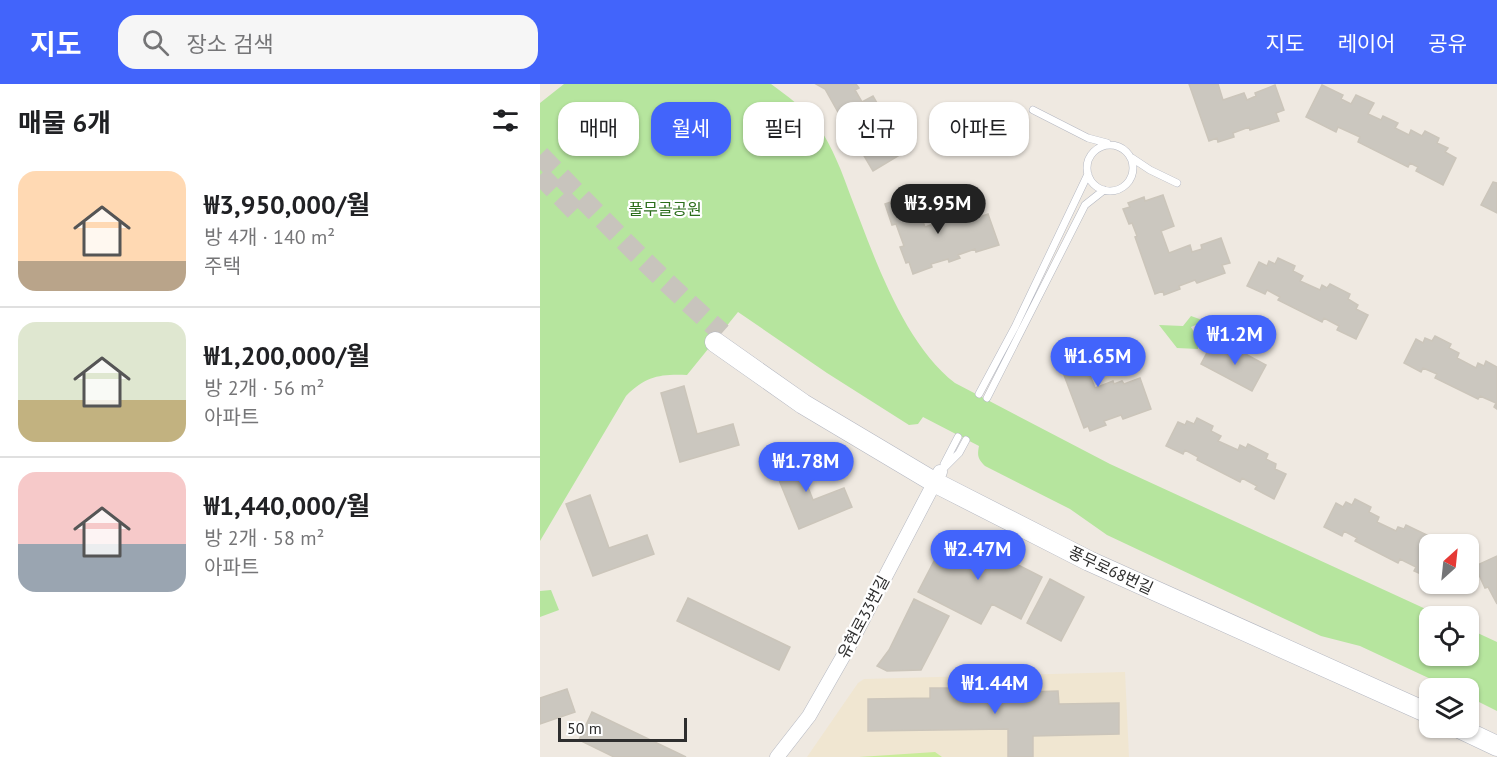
<!DOCTYPE html>
<html lang="ko">
<meta charset="utf-8">
<style>
:root{--surface:#fff;--page:#f6f6f6;--text:#202124;--muted:#757577;--line:#e0e0e0;--accent:#4264fb}
body{margin:0;font-family:"PT Sans","Noto Sans KR",sans-serif;background:var(--page);color:var(--text);height:100vh;display:flex;flex-direction:column;font-size:22px;white-space:nowrap}
*{box-sizing:border-box;margin:0}
p{font-size:20px;color:var(--muted)}
.icon{flex:none;width:33px;height:33px;fill:none;stroke:currentColor;stroke-width:2;stroke-linecap:round;stroke-linejoin:round}
.map{position:relative;flex:1;overflow:hidden}
.side{display:flex;flex-direction:column;background:var(--surface);width:540px}
.side>*{flex:none}
.hud{position:absolute;left:18px;top:18px;width:570px;height:54px;display:flex;gap:12px}
.needle{width:39px;rotate:27deg}
.buttons{position:absolute;left:879px;top:450px;display:grid;gap:12px}
.buttons a{display:grid;place-items:center;width:60px;height:60px;border-radius:12px;background:var(--surface);box-shadow:0 2px 4px #0004;font-size:30px}
.scale{position:absolute;left:18px;bottom:15px;width:129px;box-sizing:border-box;padding-left:6px;border:3px solid #2e2e2e;border-top:0;font-size:16px;line-height:21px;white-space:nowrap;color:#2e2e2e;-webkit-text-stroke:4px #fff;paint-order:stroke}
.price{position:absolute;translate:-50% -51px;padding:0 14px;border-radius:21px;background:var(--accent);color:#fff;font-size:20px;line-height:39px;filter:drop-shadow(0 2px 3px #0008)}
.price::after{content:'';position:absolute;left:50%;top:36px;width:18px;height:14px;margin-left:-9px;background:inherit;clip-path:polygon(0 0,100% 0,50% 100%)}
.price.active{background:#222;color:#fff}
ul{padding:0;list-style:none}
li{display:flex;align-items:center;gap:18px;height:150px;padding:0 18px}
li+li{border-top:2px solid var(--line)}
li span{display:grid;place-items:center;flex:none;width:168px;height:120px;border-radius:18px;color:#555}
li>.icon{margin-inline-start:auto}
span .icon{width:72px;height:72px;fill:#fffc;stroke-width:1}
li b{font-size:26px}
h2{display:flex;justify-content:space-between;align-items:center;height:72px;padding:0 18px;font-size:26px}
.tag{padding:0 21px;border-radius:18px;background:var(--surface);box-shadow:0 2px 4px #0004;font-size:21px;line-height:54px}
.tag.active{background:var(--accent);color:#fff}
header{display:flex;align-items:center;gap:36px;box-sizing:border-box;height:84px;padding:0 30px;background:var(--accent);color:#fff}
header strong{font-size:28px}
nav{display:flex;gap:33px;margin-inline-start:auto;font-size:21px}
.search{width:420px;height:54px;background:var(--page);display:flex;align-items:center;gap:15px;box-sizing:border-box;padding:0 21px;border-radius:18px;color:var(--muted);font-size:22px}
main{display:flex;flex:1;min-height:0}
.map>svg:first-child{display:block}
.education{fill:#f0e6d1}
.green{fill:#b6e59e}
.pitch{fill:#c9ec9a}
.building{fill:#cbc7bf;stroke:#cbc5ba;stroke-width:1.5}
.lines{fill:none;stroke-linecap:round;stroke-linejoin:round}
.secondary-tunnel{stroke:#c8c4bd;stroke-width:20;stroke-dasharray:20 10;stroke-linecap:butt}
.lane-casing{stroke:#b4b7c1;stroke-width:8}
.street-casing{stroke:#b4b7c1;stroke-width:15}
.secondary-casing{stroke:#b4b7c1;stroke-width:21}
.lane{stroke:#fff;stroke-width:7}
.street{stroke:#fff;stroke-width:14}
.secondary{stroke:#fff;stroke-width:20}
.labels{text-anchor:middle;dominant-baseline:central;stroke-width:4.5;stroke-linejoin:round;paint-order:stroke}
.park-label{font-size:16px;fill:#2c6e1b;stroke:#fff}
.street-label{font-size:16px;fill:#2e2e2e;stroke:#fff}
</style>
<header>
<strong>지도</strong>
<div class="search"><svg class="icon" aria-label="search" viewBox="0 0 24 24"><circle cx="10" cy="10" r="6"/><path d="M15 15l6 6"/></svg>장소 검색</div>
<nav><a>지도</a><a>레이어</a><a>공유</a></nav>
</header>
<main>
<section class="side">
<h2>매물 6개<svg class="icon" aria-label="filters" viewBox="0 0 24 24"><path d="M4 7h16M4 17h16"/><circle cx="9" cy="7" r="2"/><circle cx="15" cy="17" r="2"/></svg></h2>
<ul>
<li><span style="background:linear-gradient(#ffd9b3 75%,#b9a48a 0)"><svg class="icon" aria-label="home" viewBox="0 0 24 24"><path d="M3 11l9-7 9 7M6 9v11h12V9"/></svg></span><div><b>₩3,950,000/월</b><p>방 4개 · 140 m²</p><p>주택</p></div></li>
<li><span style="background:linear-gradient(#dfe7d0 65%,#c2b280 0)"><svg class="icon" aria-label="home" viewBox="0 0 24 24"><path d="M3 11l9-7 9 7M6 9v11h12V9"/></svg></span><div><b>₩1,200,000/월</b><p>방 2개 · 56 m²</p><p>아파트</p></div></li>
<li><span style="background:linear-gradient(#f6c9c9 60%,#9aa5b1 0)"><svg class="icon" aria-label="home" viewBox="0 0 24 24"><path d="M3 11l9-7 9 7M6 9v11h12V9"/></svg></span><div><b>₩1,440,000/월</b><p>방 2개 · 58 m²</p><p>아파트</p></div></li>
</ul>
</section>
<div class="map">
<svg width="957" height="673" viewBox="0 0 957 673">
<rect width="100%" height="100%" fill="#efe9e1"/>
<path class="education" d="M 585,588 L 589,673 L 267,673 L 318,599 L 324,595 Z"/>
<path class="green" d="M 24,0 L 231,0 C 247,12 266,25 278,42 C 293,64 302,88 311,113 C 334,172 363,259 415,299 L 570,380 L 901,532 L 890,532 L 890,572 L 928,572 L 929,545 L 957,558 L 957,627 L 929,613 L 928,604 L 910,604 L 820,562 L 781,552 L 567,451 L 530,425 L 445,382 C 438,375 437,372 439,362 L 383,333 L 378,340 L 369,341 L 287,289 L 198,228 L 147,291 C 120,290 106,292 86,312 L 0,457 L 0,19 Z
M 651,232 L 665,237 L 651,243 L 658,255 L 658,265 L 637,264 L 619,241 L 643,242 Z
M 11,506 L 19,526 L 0,533 L 0,507 Z"/>
<path class="pitch" d="M 395,668 L 402,673 L 319,673 Z"/>
<path class="building" d="M 276,0 L 316,0 L 319,4 L 315,6 L 322,18 L 333,12 L 345,33 L 336,38 L 341,47 L 348,43 L 363,69 L 333,87 L 317,60 L 320,58 L 303,27 L 299,30 L 285,5 Z
M 649,0 L 678,0 L 683,16 L 704,9 L 707,16 L 716,12 L 715,9 L 735,1 L 744,26 L 736,29 L 739,37 L 710,46 L 709,43 L 693,49 L 694,53 L 678,58 L 677,54 L 669,57 Z
M 782,1 L 803,11 L 801,15 L 811,20 L 816,11 L 834,19 L 828,30 L 841,36 L 843,32 L 858,39 L 855,44 L 869,51 L 871,46 L 882,52 L 885,47 L 899,54 L 897,59 L 908,64 L 905,68 L 916,74 L 903,101 L 876,87 L 878,83 L 870,79 L 868,83 L 818,58 L 820,53 L 798,43 L 796,48 L 766,33 Z
M 953,98 L 957,99 L 957,129 L 941,121 Z
M 371,111 L 376,127 L 379,126 L 385,143 L 422,130 L 423,134 L 436,130 L 437,134 L 448,130 L 459,161 L 436,168 L 435,165 L 418,171 L 420,174 L 409,178 L 408,175 L 391,180 L 392,183 L 373,190 L 369,178 L 366,179 L 360,163 L 364,162 L 356,140 L 352,141 L 345,120 Z
M 623,111 L 634,142 L 621,147 L 629,169 L 650,161 L 652,168 L 662,165 L 661,161 L 681,154 L 690,179 L 682,181 L 685,189 L 657,199 L 655,196 L 639,202 L 640,205 L 624,211 L 623,207 L 615,210 L 595,153 L 597,152 L 592,139 L 589,140 L 583,125 L 590,123 L 588,119 L 604,113 L 605,117 Z
M 738,174 L 755,182 L 753,187 L 763,192 L 760,197 L 780,206 L 782,201 L 787,204 L 790,200 L 810,210 L 808,215 L 818,221 L 816,225 L 828,231 L 816,255 L 797,246 L 799,242 L 784,234 L 782,238 L 738,216 L 740,213 L 727,206 L 725,210 L 707,202 L 719,178 L 727,182 L 729,177 L 735,180 Z
M 895,252 L 911,260 L 909,264 L 919,269 L 917,274 L 936,284 L 938,279 L 944,282 L 946,277 L 957,283 L 957,325 L 954,323 L 956,319 L 940,312 L 938,315 L 895,294 L 897,290 L 883,284 L 881,288 L 864,279 L 876,255 L 883,259 L 885,254 L 892,257 Z
M 552,256 L 563,287 L 550,291 L 555,304 L 573,297 L 574,300 L 582,297 L 584,300 L 600,294 L 611,325 L 583,335 L 581,331 L 564,337 L 566,341 L 550,347 L 548,342 L 544,344 L 516,270 L 521,268 L 519,264 L 534,258 L 535,262 Z
M 685,259 L 726,281 L 712,307 L 661,280 L 670,263 L 680,268 Z
M 144,302 L 157,350 L 193,340 L 199,361 L 140,378 L 121,309 Z
M 657,334 L 673,342 L 671,347 L 681,352 L 678,357 L 698,366 L 700,361 L 706,364 L 708,360 L 728,370 L 726,375 L 736,380 L 735,385 L 746,390 L 734,415 L 715,405 L 717,402 L 702,394 L 700,398 L 657,376 L 658,373 L 645,366 L 643,370 L 626,362 L 638,338 L 645,341 L 647,337 L 654,340 Z
M 253,365 L 273,416 L 304,404 L 312,423 L 259,445 L 230,374 Z
M 50,411 L 69,464 L 107,451 L 114,470 L 53,492 L 26,420 Z
M 815,415 L 831,423 L 829,428 L 839,433 L 837,438 L 856,447 L 858,443 L 864,445 L 866,441 L 887,451 L 884,456 L 892,460 L 890,460 L 890,494 L 874,487 L 876,483 L 860,475 L 858,479 L 815,457 L 817,454 L 804,447 L 802,452 L 784,443 L 796,419 L 803,423 L 806,418 L 812,421 Z
M 419,451 L 502,493 L 481,535 L 452,520 L 441,540 L 378,508 L 406,454 Z
M 957,472 L 957,520 L 948,503 L 945,504 L 935,482 Z
M 510,495 L 544,513 L 521,557 L 487,539 Z
M 148,514 L 250,563 L 239,586 L 137,537 Z
M 374,515 L 409,532 L 381,586 L 347,587 L 337,582 L 349,566 Z
M 486,602 L 486,608 L 518,607 L 519,620 L 579,619 L 579,650 L 493,652 L 493,673 L 468,673 L 468,645 L 328,647 L 328,615 L 390,614 L 390,604 L 447,604 L 447,616 L 461,615 L 461,603 Z
M 27,605 L 35,628 L 0,640 L 0,614 Z
M 52,628 L 146,673 L 74,673 L 39,656 Z"/>
<g class="lines">
<path class="secondary-tunnel" d="M 0,71 C 59,132 118,193 182,249
M 0,91 L 38,130"/>
<defs>
<path id="lane" d="M 493,26 L 548,54 L 567,59
M547 84a23 23 0 1 1 46 0a23 23 0 1 1-46 0Z
M 592,74 L 610,86 L 637,99
M 439,310 L 475,243 L 548,90
M 447,314 L 545,121 L 564,106
M 404,380 L 418,353
M 400,388 L 419,369 L 426,356"/>
<path id="street" d="M 237,673 L 269,632 L 309,562 L 400,388"/>
<path id="secondary" d="M 175,258 L 263,320 L 394,398 L 549,477 L 890,630
M 919,644 L 957,662"/>
</defs>
<use href="#lane" class="lane-casing"/>
<use href="#street" class="street-casing"/>
<use href="#secondary" class="secondary-casing"/>
<use href="#lane" class="lane"/>
<use href="#street" class="street"/>
<use href="#secondary" class="secondary"/>
</g>
<g class="labels">
<g class="park-label">
<text x="125" y="125">풀무골공원</text>
</g>
<g class="street-label">
<text transform="translate(571 486) rotate(25)">풍무로68번길</text>
<text transform="translate(323 533) rotate(-62)">유현로33번길</text>
</g>
</g>
</svg>
<div class="buttons">
<a><svg class="needle" viewBox="-14 -14 28 28"><path d="M0-13l5 13h-10z" fill="#e53935"/><path d="M0 13l5-13h-10z" fill="#757577"/></svg></a>
<a><svg class="icon" aria-label="locate" viewBox="0 0 24 24"><circle cx="12" cy="12" r="6"/><path d="M12 2v4M12 18v4M2 12h4M18 12h4"/></svg></a>
<a><svg class="icon" aria-label="layers" viewBox="0 0 24 24"><path d="M12 4l9 5-9 5-9-5zM3 14l9 5 9-5"/></svg></a>
</div>
<div class="scale">50 m</div>
<b class="price active" style="left:398px;top:151px">₩3.95M</b>
<b class="price" style="left:695px;top:282px">₩1.2M</b>
<b class="price" style="left:558px;top:304px">₩1.65M</b>
<b class="price" style="left:266px;top:409px">₩1.78M</b>
<b class="price" style="left:438px;top:497px">₩2.47M</b>
<b class="price" style="left:455px;top:631px">₩1.44M</b>
<div class="hud">
<a class="tag">매매</a>
<a class="tag active">월세</a>
<a class="tag">필터</a>
<a class="tag">신규</a>
<a class="tag">아파트</a>
</div>
</div>
</main>
